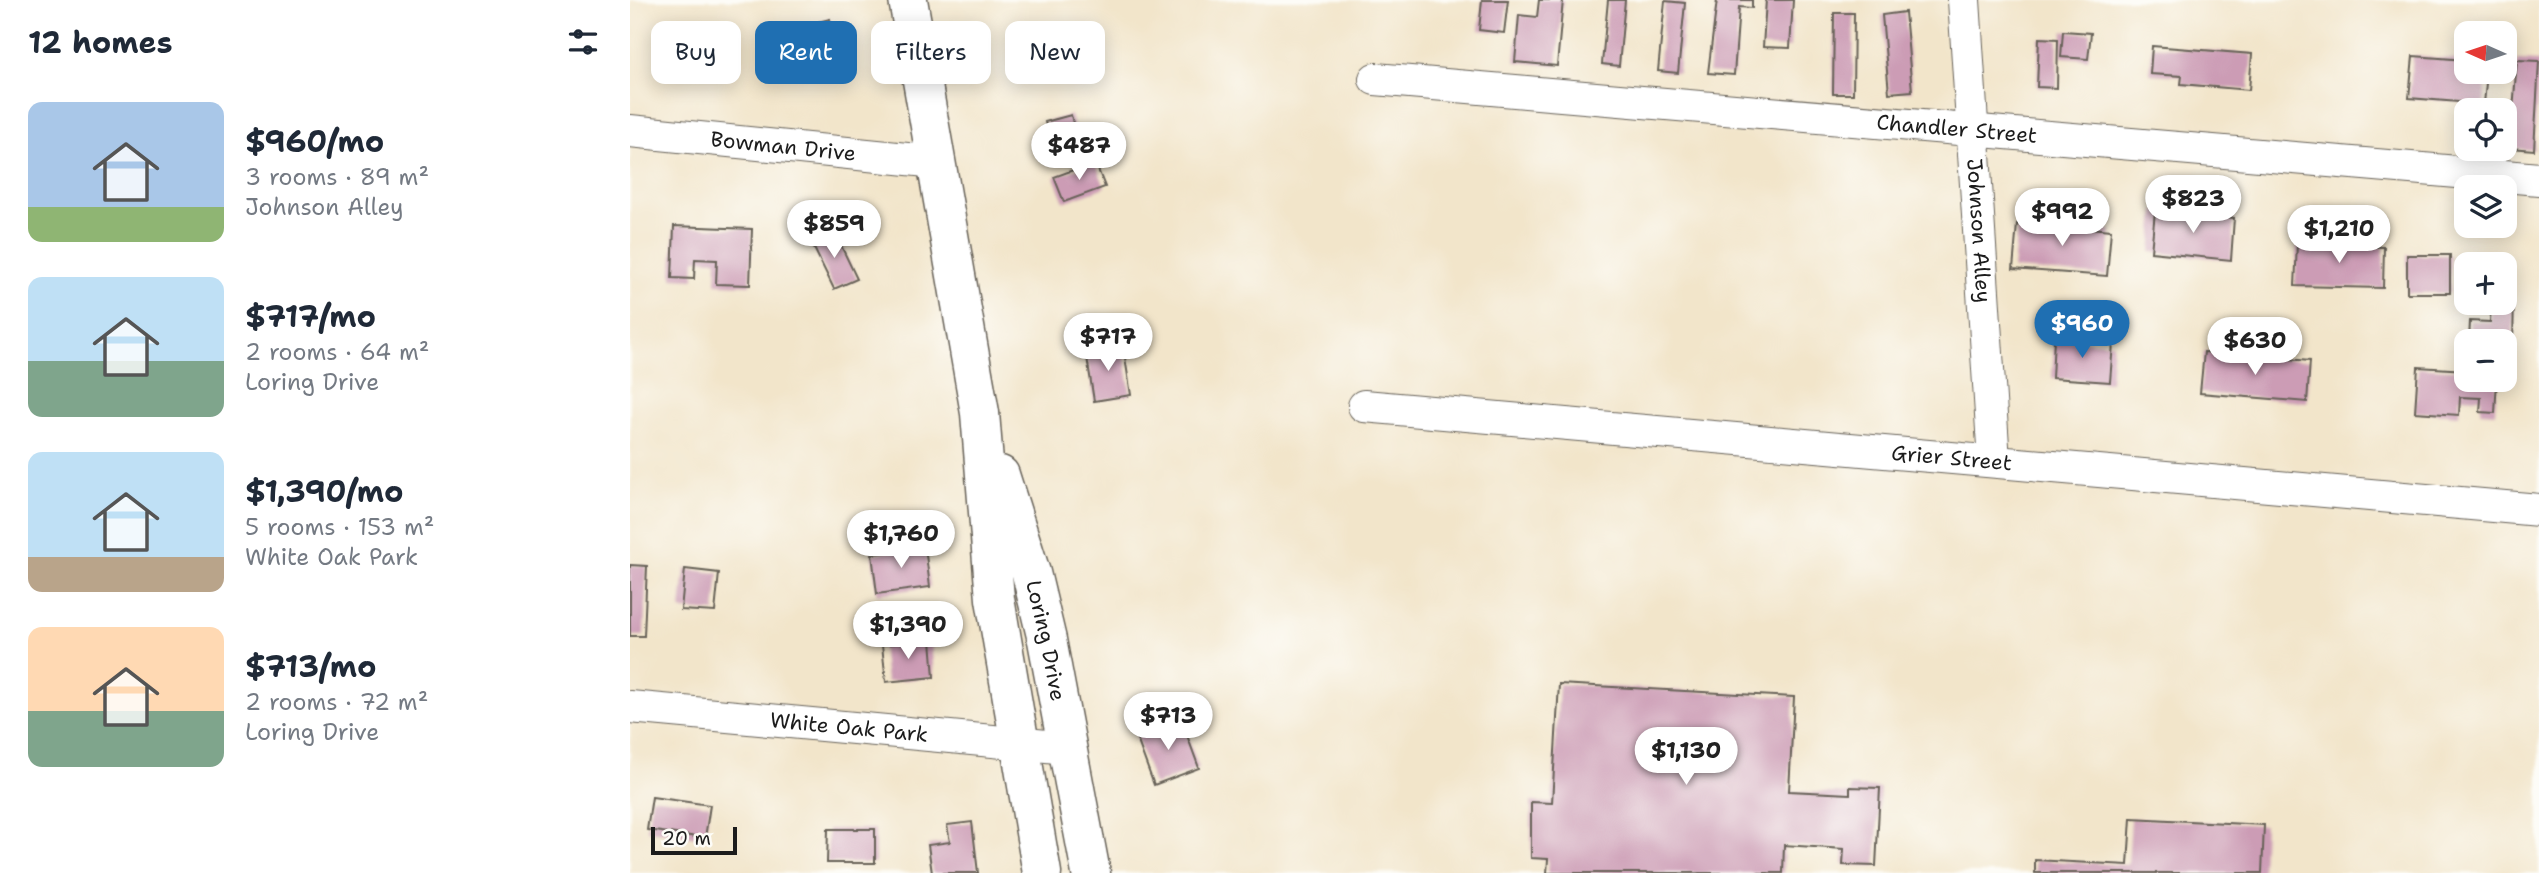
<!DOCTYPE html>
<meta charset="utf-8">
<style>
:root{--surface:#fff;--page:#f2f2f3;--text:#1f2937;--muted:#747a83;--accent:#1f6fb2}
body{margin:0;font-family:"Shantell Sans",sans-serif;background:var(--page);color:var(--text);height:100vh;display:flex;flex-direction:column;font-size:26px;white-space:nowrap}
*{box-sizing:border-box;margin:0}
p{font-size:23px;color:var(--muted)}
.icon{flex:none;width:38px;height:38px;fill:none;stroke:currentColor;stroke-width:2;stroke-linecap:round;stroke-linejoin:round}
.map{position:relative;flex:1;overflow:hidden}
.panel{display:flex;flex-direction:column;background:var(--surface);width:630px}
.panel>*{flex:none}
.top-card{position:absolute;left:21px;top:21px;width:665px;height:63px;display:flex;gap:14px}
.needle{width:46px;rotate:273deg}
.controls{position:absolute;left:1824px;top:21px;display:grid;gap:14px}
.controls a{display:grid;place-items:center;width:63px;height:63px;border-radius:14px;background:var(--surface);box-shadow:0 4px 18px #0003;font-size:35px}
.scale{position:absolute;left:21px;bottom:18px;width:86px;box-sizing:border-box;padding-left:7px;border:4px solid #1c1c1c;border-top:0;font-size:19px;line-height:24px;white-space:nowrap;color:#1c1c1c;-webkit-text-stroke:5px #fdfcf7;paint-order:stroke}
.price{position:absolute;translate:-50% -60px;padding:0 16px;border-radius:24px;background:#fff;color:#222;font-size:23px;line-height:46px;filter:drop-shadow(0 2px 4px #0008)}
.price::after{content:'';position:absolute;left:50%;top:42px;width:21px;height:16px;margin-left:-10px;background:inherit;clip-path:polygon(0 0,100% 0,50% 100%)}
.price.current{background:var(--accent);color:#fff}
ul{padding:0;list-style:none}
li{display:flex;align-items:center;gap:21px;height:175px;padding:0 28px}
li span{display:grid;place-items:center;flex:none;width:196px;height:140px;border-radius:14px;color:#555}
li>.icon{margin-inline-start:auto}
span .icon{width:84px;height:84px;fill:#fffc;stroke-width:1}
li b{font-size:30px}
h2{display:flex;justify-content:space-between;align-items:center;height:84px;padding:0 28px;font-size:30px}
.pill{padding:0 24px;border-radius:14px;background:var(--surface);box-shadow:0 4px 18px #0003;font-size:24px;line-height:63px}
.pill.current{background:var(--accent);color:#fff}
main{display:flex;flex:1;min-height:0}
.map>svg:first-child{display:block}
.building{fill:#cc9cb5}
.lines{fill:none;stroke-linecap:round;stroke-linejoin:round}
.minor-casing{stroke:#676259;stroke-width:34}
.tertiary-casing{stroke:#676259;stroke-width:41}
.minor{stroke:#fff;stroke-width:32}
.tertiary{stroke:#fff;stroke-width:38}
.labels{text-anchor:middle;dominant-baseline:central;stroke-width:6;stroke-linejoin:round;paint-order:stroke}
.street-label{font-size:21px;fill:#1c1c1c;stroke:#fdfcf7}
</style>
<main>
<section class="panel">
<h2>12 homes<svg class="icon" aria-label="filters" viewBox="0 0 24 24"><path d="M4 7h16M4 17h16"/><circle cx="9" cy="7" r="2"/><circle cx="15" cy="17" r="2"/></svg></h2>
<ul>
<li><span style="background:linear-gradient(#a9c7e8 75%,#8fb573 0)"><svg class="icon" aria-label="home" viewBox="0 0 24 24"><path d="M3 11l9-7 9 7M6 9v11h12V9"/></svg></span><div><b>$960/mo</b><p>3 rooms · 89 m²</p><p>Johnson Alley</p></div></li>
<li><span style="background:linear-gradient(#bfe0f5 60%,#7fa58c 0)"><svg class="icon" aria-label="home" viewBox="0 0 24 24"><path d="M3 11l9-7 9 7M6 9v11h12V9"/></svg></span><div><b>$717/mo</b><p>2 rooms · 64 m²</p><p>Loring Drive</p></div></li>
<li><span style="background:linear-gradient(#bfe0f5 75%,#b9a48a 0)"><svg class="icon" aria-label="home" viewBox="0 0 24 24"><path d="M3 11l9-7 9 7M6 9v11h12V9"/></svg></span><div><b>$1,390/mo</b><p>5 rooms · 153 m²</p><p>White Oak Park</p></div></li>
<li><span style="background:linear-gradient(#ffd9b3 60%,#7fa58c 0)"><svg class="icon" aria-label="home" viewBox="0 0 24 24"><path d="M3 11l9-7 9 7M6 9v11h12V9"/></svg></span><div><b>$713/mo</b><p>2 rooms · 72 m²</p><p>Loring Drive</p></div></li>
</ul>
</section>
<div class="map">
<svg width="1909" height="873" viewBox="0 0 1909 873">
<rect width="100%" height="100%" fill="#fdfcf7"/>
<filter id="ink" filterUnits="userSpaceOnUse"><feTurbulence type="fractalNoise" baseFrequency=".0143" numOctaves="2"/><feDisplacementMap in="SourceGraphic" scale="14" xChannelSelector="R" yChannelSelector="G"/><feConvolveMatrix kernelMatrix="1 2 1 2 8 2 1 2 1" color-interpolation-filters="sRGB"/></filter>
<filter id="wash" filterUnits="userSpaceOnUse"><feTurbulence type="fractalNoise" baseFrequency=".00686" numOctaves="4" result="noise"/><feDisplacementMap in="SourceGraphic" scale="28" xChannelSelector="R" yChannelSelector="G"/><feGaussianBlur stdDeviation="1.57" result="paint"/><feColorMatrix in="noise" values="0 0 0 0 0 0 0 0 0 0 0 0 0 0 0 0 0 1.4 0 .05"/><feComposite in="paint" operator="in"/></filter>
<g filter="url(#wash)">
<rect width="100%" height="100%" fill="#f2e5ca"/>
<g id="blocks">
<path class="building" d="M 852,0 L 878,0 L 874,33 L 849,30 Z
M 909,0 L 933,0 L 927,66 L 885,62 L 889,15 L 907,17 Z
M 978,0 L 995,0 L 989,66 L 972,64 Z
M 1087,0 L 1122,0 L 1122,8 L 1109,7 L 1104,75 L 1078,73 Z
M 1136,0 L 1163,0 L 1160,48 L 1133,47 Z
M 1035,1 L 1055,3 L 1048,73 L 1028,71 Z
M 1275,12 L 1282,91 L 1259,93 L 1252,15 Z
M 1204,13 L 1224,13 L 1223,94 L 1203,94 Z
M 200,19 L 206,43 L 174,51 L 168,27 Z
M 1433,31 L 1461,33 L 1458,59 L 1431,57 Z
M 1409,38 L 1428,39 L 1427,88 L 1407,87 Z
M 1522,46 L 1622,54 L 1619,90 L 1551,84 L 1552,76 L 1520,74 Z
M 1783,56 L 1836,60 L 1836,72 L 1857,72 L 1854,104 L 1779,98 Z
M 1887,60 L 1909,61 L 1904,150 L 1880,148 Z
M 441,115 L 449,148 L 423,155 L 415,122 Z
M 465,162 L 475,187 L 434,202 L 424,177 Z
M 1525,211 L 1604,218 L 1601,260 L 1521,252 Z
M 1415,214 L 1438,216 L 1437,226 L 1481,230 L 1477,276 L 1383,269 L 1387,224 L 1414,226 Z
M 44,226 L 122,229 L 120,285 L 86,284 L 87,260 L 65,259 L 64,279 L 42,278 Z
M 204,231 L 227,279 L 204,289 L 181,242 Z
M 1685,235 L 1709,235 L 1709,246 L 1754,247 L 1753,288 L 1665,286 L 1667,244 L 1685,244 Z
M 1777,255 L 1820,255 L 1820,293 L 1777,293 Z
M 1874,297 L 1884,297 L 1883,344 L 1874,344 L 1874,341 L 1839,341 L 1840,321 L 1860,322 L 1861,303 L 1874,303 Z
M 1424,339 L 1483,343 L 1480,382 L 1422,378 Z
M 493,345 L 501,395 L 464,401 L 456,351 Z
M 1574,352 L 1680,361 L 1677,402 L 1570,393 Z
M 1788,367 L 1836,370 L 1836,380 L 1867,380 L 1865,413 L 1850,412 L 1851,398 L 1830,397 L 1829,415 L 1785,412 Z
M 295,547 L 300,587 L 247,594 L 242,554 Z
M 0,565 L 17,566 L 14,636 L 0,636 Z
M 55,569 L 89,573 L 85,612 L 51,610 Z
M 301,640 L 304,677 L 256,682 L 252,645 Z
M 929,684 L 1164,697 L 1159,791 L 1220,794 L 1220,787 L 1250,788 L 1246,866 L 1213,865 L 1214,849 L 1154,845 L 1153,873 L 917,873 L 918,859 L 901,858 L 901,802 L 922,803 Z
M 551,719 L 569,768 L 524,785 L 506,736 Z
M 22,797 L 80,805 L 75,838 L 17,830 Z
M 1501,818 L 1634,825 L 1632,873 L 1405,873 L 1405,860 L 1498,865 Z
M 342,822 L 348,873 L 302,873 L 298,845 L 320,842 L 317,825 Z
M 198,829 L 245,829 L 245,863 L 197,863 Z"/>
</g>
</g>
<g filter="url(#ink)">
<use href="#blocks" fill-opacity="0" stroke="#676259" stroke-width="2"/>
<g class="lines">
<defs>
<g id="minor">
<path id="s1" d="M 1334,0 L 1364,461"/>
<path id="s2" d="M 745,79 L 1909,179"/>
<path id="s3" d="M 0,131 L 307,162"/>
<path id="s4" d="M 734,406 L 1909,510"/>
<path id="s5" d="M 0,707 L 438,748"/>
</g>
<g id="tertiary">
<path d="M 278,0 L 350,413 L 365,599 L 412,873"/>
<path id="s6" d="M 370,475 L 401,573 L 417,640 L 461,873"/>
</g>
</defs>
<use href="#minor" class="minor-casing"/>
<use href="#tertiary" class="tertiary-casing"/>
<use href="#minor" class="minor"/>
<use href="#tertiary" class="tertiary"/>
</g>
</g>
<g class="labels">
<g class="street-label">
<text stroke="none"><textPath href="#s2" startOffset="584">Chandler Street</textPath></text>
<text stroke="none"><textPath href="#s3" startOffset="154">Bowman Drive</textPath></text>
<text stroke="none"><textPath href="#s1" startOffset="231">Johnson Alley</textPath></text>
<text stroke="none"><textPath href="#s4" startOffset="590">Grier Street</textPath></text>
<text stroke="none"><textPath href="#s6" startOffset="172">Loring Drive</textPath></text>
<text stroke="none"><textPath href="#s5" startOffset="220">White Oak Park</textPath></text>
</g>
</g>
</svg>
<div class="controls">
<a><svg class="needle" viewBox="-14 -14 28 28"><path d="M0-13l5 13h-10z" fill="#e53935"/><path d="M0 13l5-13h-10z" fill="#747a83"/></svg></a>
<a><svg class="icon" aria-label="locate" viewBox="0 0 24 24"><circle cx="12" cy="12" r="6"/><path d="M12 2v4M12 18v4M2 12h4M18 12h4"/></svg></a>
<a><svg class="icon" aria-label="layers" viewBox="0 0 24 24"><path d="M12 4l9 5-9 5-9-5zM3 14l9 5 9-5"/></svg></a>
<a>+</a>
<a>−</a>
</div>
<div class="scale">20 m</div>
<b class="price" style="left:449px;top:182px">$487</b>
<b class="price" style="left:1563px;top:235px">$823</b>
<b class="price" style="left:1432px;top:248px">$992</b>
<b class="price" style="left:204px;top:260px">$859</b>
<b class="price" style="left:1709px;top:265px">$1,210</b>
<b class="price current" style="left:1452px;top:360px">$960</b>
<b class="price" style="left:478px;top:373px">$717</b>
<b class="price" style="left:1625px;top:377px">$630</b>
<b class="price" style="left:271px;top:570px">$1,760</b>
<b class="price" style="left:278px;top:661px">$1,390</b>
<b class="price" style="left:538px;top:752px">$713</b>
<b class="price" style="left:1056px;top:787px">$1,130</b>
<div class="top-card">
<a class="pill">Buy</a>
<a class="pill current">Rent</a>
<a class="pill">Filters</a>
<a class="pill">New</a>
</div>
</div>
</main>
